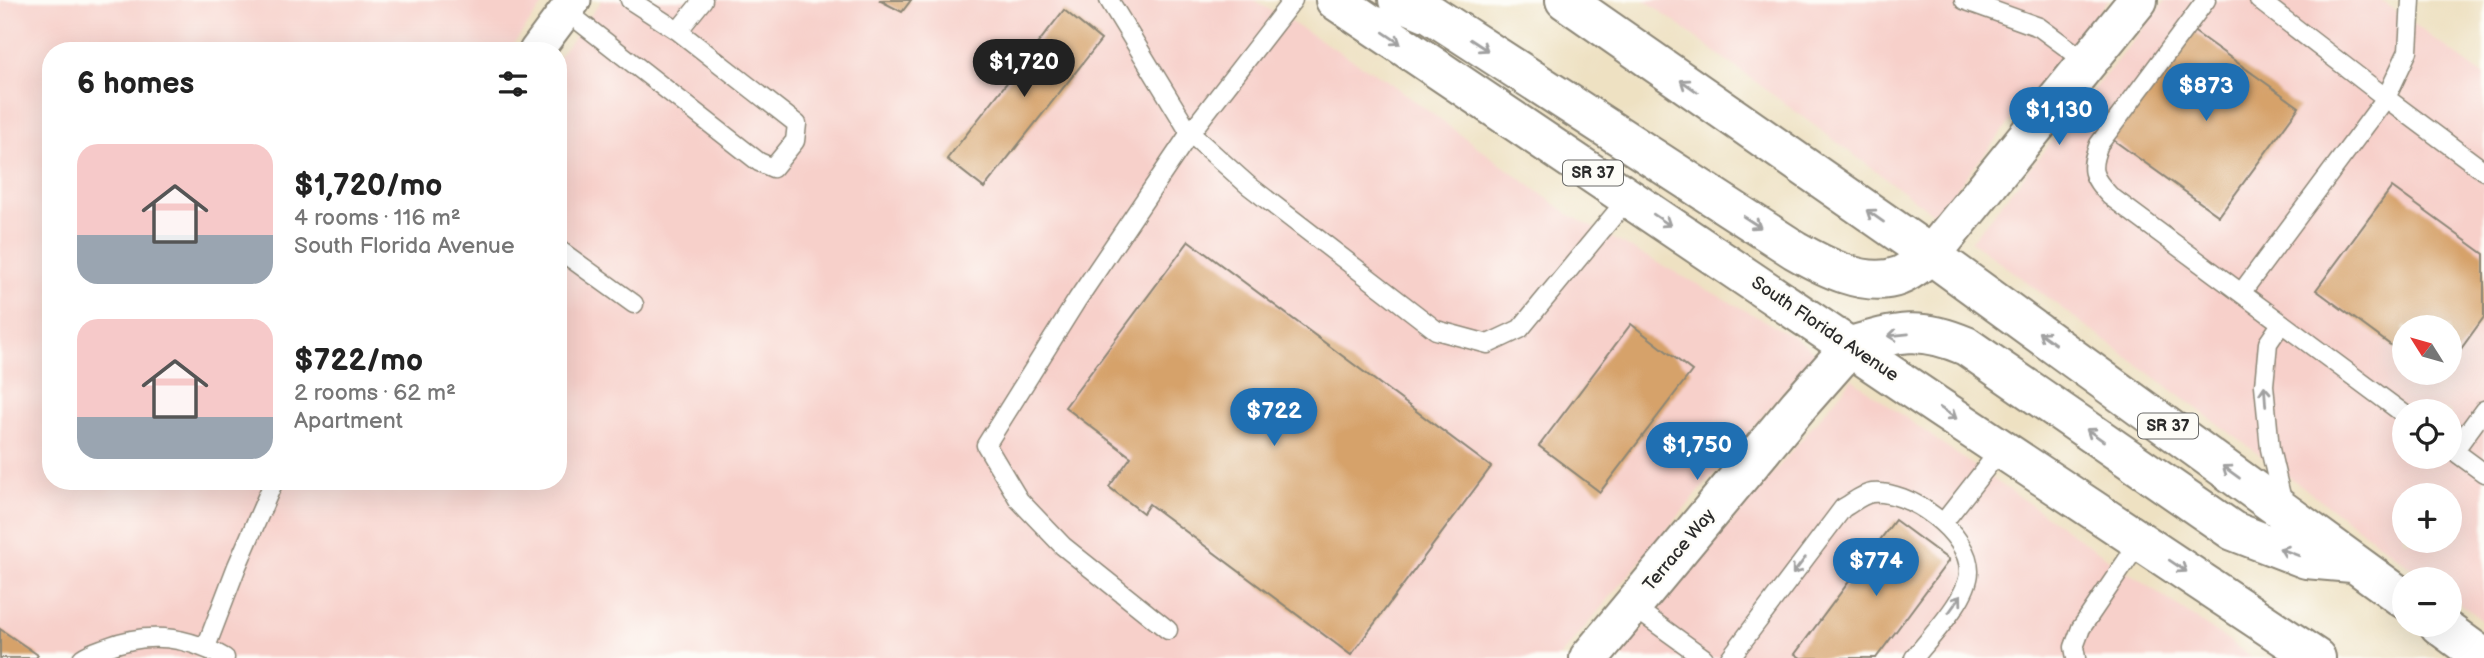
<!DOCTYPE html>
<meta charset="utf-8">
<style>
:root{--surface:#fff;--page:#f2f2f2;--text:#222;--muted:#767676;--accent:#1f6fb2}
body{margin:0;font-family:"Balsamiq Sans",sans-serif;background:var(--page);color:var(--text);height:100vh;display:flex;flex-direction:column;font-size:26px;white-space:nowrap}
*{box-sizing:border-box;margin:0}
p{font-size:23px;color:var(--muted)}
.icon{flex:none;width:38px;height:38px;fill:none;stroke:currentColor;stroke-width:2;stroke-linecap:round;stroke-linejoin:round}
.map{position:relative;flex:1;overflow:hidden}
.drawer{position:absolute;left:42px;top:42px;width:525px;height:448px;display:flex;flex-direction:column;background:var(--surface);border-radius:28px;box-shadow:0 7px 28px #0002}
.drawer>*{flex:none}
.needle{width:46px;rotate:307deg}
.buttons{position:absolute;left:2392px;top:315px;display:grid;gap:14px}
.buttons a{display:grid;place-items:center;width:70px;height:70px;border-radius:50%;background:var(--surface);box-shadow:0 7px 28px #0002;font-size:35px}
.price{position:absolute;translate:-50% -60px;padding:0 16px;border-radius:24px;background:var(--accent);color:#fff;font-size:23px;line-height:46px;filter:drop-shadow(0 2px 4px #0008)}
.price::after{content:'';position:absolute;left:50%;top:42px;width:21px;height:16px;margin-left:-10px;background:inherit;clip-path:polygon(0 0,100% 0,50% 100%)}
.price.on{background:#222;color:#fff}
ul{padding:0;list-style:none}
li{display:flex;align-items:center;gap:21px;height:175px;padding:0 35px}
li span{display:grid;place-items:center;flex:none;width:196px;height:140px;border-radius:21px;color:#555}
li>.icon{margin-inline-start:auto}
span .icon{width:84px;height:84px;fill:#fffc;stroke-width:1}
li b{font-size:30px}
h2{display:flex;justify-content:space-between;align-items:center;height:84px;padding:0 35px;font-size:30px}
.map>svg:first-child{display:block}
.built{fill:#f7d0ca;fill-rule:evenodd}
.building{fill:#d6a26a}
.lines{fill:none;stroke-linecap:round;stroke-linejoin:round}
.lane-casing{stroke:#8c8676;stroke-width:21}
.street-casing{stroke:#8c8676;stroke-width:37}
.secondary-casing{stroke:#8c8676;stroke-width:42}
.primary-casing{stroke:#8c8676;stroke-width:42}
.lane{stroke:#fff;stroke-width:18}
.street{stroke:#fff;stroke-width:33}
.secondary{stroke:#fff;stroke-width:38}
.primary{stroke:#fff;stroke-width:38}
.oneway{stroke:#a0a0a0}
.labels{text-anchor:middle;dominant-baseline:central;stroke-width:5;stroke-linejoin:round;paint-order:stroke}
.shield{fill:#fdfcf7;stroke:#6a6a68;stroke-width:2}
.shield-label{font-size:16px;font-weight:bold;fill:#2b2b2b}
.street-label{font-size:18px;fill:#2b2b2b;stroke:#fdfcf7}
</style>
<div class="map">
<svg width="2484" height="658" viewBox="0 0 2484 658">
<rect width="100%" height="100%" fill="#fdfcf7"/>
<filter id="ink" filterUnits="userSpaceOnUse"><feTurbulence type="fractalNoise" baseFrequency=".0143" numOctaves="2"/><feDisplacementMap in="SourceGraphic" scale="14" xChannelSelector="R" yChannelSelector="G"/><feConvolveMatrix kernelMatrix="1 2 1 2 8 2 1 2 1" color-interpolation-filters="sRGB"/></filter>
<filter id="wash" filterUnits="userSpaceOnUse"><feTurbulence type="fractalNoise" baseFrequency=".00686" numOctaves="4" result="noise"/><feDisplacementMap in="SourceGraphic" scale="28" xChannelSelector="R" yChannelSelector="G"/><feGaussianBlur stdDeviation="1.57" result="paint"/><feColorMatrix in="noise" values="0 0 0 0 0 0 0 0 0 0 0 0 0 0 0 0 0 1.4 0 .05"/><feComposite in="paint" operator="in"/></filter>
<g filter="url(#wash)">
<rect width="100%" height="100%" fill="#eee1c2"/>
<path class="built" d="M 0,0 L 547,0 L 508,51 L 51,51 L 51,481 L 558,481 L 558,58 L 602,0 L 1254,0 L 1385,79 L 1570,215 L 1796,338 L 1816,353 L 1559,658 L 0,658 Z
M 1645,0 L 2109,0 L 1935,215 Z
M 2166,0 L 2380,0 L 2484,75 L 2484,621 L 2450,596 L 2450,579 L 2427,579 L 1971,241 ZM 2404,327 L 2450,327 L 2450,373 L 2404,373 ZM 2404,411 L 2450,411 L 2450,457 L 2404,457 ZM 2404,495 L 2450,495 L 2450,541 L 2404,541 Z
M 1852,379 L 1948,448 L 2253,658 L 1618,658 Z"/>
<g id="blocks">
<path class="building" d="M 879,0 L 911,0 L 902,12 Z
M 1064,10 L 1101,40 L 984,188 L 947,159 Z
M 2192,30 L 2299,107 L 2219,216 L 2112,139 Z
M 2392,187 L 2484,254 L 2484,317 L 2450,364 L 2450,327 L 2404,327 L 2404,355 L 2316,290 Z
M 1189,241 L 1491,467 L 1351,655 L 1149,504 L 1143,513 L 1109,487 L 1131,457 L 1065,407 Z
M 1631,324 L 1692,371 L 1600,492 L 1539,446 Z
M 1895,520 L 1949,560 L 1876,658 L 1801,658 L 1795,654 Z
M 0,629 L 38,655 L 36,658 L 0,658 Z"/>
</g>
</g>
<g filter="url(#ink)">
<use href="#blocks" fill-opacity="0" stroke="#8c8676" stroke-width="2"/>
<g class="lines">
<defs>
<path id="lane" d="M 630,0 L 678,31 L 703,0
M 1109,0 L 1190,133 L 1248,185 L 1436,330 L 1488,344 L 1520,329 L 1629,197
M 1964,0 L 2039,27 L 2088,63
M 2206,0 L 2099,144 C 2089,169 2091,176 2110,196 L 2241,293
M 2259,0 L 2386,98 L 2241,293 L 2404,414
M 2411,0 L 2408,51 L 2386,98 L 2484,171
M 566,11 L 759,162 L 773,168 L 795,141 L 797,124 L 678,31
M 558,249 L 634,304
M 2281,324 L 2268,343 L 2264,385 L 2270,449 L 2283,504
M 2450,448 L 2484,473
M 2454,451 L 2484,410
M 1943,523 L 2001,449
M 1632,606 L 1704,658
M 1168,630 L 1063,546 L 1019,500 L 986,445 L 1077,300 L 1190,133 L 1293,0
M 206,647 L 237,566 L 274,481
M 82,658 C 89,653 99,650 107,647 C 149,631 187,636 225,658
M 1730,658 L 1843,508 C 1851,504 1862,494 1872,493 C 1908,489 1970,533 1969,572 C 1968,599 1930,637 1914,658
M 2076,658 L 2074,647 L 2081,628 L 2140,541"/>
<path id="street" d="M 536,51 L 574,0"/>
<path id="secondary" d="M 1931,255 L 2138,0
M 1589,658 L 1799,405 L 1851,346"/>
<path id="primary" d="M 1335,0 L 1940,408 L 2316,658
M 1398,0 L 1431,14 L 1795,250 C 1823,266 1866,289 1899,276 C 1910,272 1921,262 1931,255
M 1565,0 L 1931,255 L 2404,599
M 1851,346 C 1898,332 1920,326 1966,346 L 2233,531 L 2306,559 L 2352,563
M 2439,625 L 2484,658"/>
</defs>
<use href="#lane" class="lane-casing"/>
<use href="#street" class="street-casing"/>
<use href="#secondary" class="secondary-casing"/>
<use href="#primary" class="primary-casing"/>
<use href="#lane" class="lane"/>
<use href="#street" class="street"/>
<use href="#secondary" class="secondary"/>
<use href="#primary" class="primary"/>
</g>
<defs><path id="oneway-shaft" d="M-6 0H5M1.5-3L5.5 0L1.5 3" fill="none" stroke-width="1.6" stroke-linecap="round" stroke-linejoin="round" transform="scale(1.75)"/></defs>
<g class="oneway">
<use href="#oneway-shaft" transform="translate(1392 38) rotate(34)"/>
<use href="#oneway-shaft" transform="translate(1479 45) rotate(33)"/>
<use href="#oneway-shaft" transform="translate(1689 86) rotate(-145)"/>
<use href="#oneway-shaft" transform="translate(1875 216) rotate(-145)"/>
<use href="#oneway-shaft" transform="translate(1662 220) rotate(34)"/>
<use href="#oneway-shaft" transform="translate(1752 222) rotate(33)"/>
<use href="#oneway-shaft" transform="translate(1898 335) rotate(174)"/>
<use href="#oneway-shaft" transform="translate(2047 338) rotate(-144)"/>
<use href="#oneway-shaft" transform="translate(2265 396) rotate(-94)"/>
<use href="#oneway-shaft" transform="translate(1948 413) rotate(34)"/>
<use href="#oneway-shaft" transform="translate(2095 435) rotate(-145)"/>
<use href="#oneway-shaft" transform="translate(2231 472) rotate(-144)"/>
<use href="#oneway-shaft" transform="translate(2289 552) rotate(-159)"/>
<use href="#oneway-shaft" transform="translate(1799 566) rotate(127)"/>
<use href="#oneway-shaft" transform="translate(2178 566) rotate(34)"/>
<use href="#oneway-shaft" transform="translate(1955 604) rotate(-54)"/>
</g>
</g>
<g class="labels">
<g class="shield">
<rect x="1563" y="160.5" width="60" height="25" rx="5"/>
<rect x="2138" y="413.5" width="60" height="25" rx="5"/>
</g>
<g class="shield-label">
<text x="1593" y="173">SR 37</text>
<text x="2168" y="426">SR 37</text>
</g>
<g class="street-label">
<text transform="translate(1825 329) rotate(34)">South Florida Avenue</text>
<text transform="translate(1679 550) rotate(-50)">Terrace Way</text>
</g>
</g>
</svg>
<div class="buttons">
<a><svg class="needle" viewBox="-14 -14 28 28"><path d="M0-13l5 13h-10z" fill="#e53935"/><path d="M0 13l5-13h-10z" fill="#767676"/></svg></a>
<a><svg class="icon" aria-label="locate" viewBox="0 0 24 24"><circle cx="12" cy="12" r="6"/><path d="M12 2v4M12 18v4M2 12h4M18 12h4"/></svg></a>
<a>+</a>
<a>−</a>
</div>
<b class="price on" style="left:1024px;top:99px">$1,720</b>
<b class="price" style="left:2206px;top:123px">$873</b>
<b class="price" style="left:2059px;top:147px">$1,130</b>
<b class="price" style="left:1274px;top:448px">$722</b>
<b class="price" style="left:1697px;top:482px">$1,750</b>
<b class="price" style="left:1876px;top:598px">$774</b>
<section class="drawer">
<h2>6 homes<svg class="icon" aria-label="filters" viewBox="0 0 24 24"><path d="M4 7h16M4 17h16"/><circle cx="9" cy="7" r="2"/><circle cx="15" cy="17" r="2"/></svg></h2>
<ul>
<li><span style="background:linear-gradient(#f6c9c9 65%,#9aa5b1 0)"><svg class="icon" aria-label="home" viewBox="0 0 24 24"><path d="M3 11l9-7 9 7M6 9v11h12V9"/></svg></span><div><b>$1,720/mo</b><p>4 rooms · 116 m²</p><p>South Florida Avenue</p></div></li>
<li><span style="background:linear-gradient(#f6c9c9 70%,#9aa5b1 0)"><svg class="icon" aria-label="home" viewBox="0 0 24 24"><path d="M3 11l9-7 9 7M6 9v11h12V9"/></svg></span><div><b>$722/mo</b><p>2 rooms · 62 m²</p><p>Apartment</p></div></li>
</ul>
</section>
</div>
